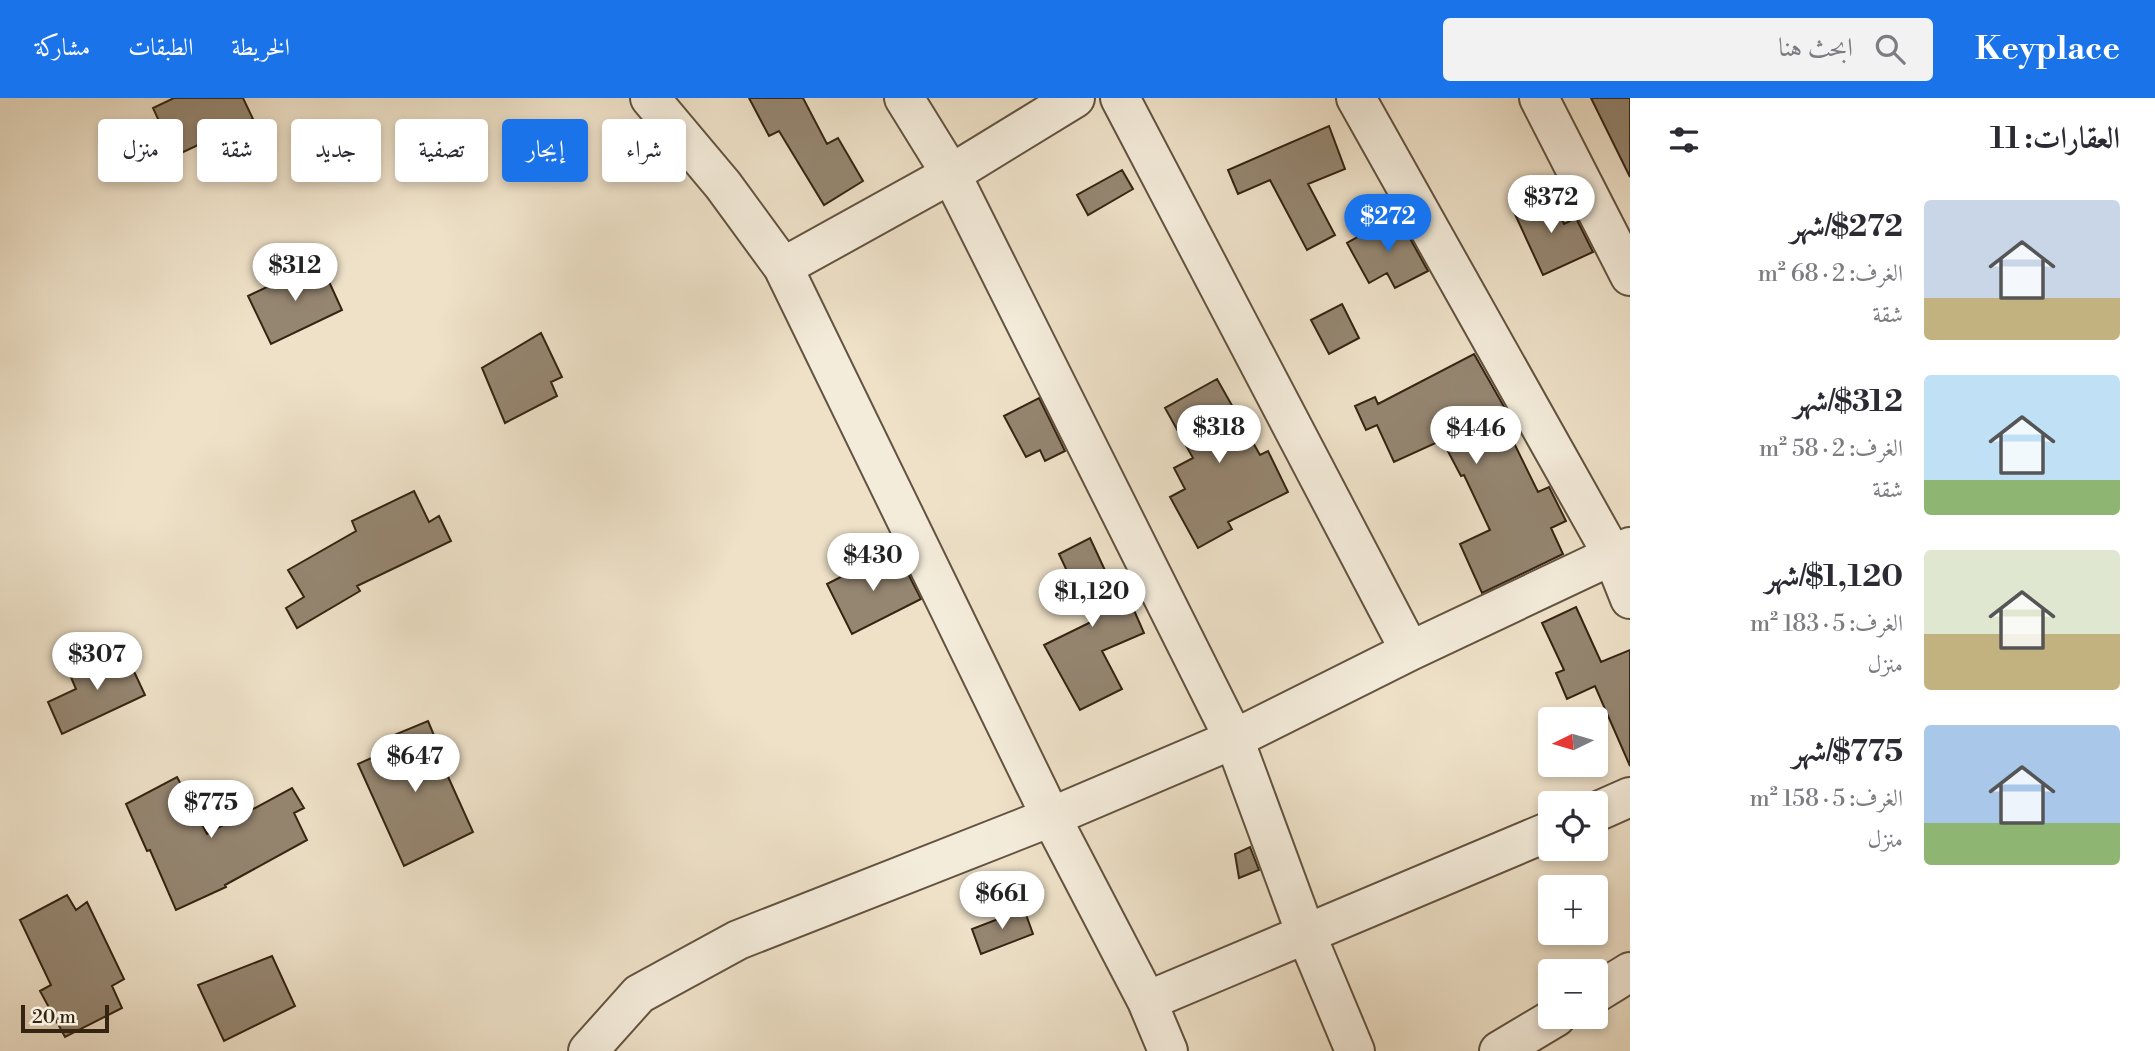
<!DOCTYPE html>
<html lang="ar">
<meta charset="utf-8">
<style>
:root{--surface:#fff;--page:#f2f2f3;--text:#2b2b33;--muted:#7c7c81;--accent:#1a73e8}
body{margin:0;font-family:"Libre Bodoni",Amiri,serif;background:var(--page);color:var(--text);direction:rtl;height:100vh;display:flex;flex-direction:column;font-size:26px;white-space:nowrap}
*{box-sizing:border-box;margin:0}
p{font-size:23px;color:var(--muted)}
.icon{flex:none;width:38px;height:38px;fill:none;stroke:currentColor;stroke-width:2;stroke-linecap:round;stroke-linejoin:round}
.map{position:relative;flex:1;overflow:hidden;direction:ltr}
.panel{display:flex;flex-direction:column;background:var(--surface);width:525px}
.panel>*{flex:none}
.top-card{position:absolute;left:21px;top:21px;width:665px;height:63px;direction:rtl;display:flex;gap:14px}
.needle{width:46px;rotate:265deg}
.fabs{position:absolute;left:1538px;top:609px;display:grid;gap:14px}
.fabs a{display:grid;place-items:center;width:70px;height:70px;border-radius:7px;background:var(--surface);box-shadow:0 4px 10px #0003;font-size:35px}
.scale{position:absolute;left:21px;bottom:18px;width:88px;box-sizing:border-box;padding-left:7px;border:4px solid #352412;border-top:0;font-size:19px;line-height:24px;white-space:nowrap;color:#352412;-webkit-text-stroke:5px #f4ecdb;paint-order:stroke}
.price{position:absolute;translate:-50% -60px;padding:0 16px;border-radius:24px;background:#fff;color:#222;font-size:23px;line-height:46px;filter:drop-shadow(0 2px 4px #0008)}
.price::after{content:'';position:absolute;left:50%;top:42px;width:21px;height:16px;margin-left:-10px;background:inherit;clip-path:polygon(0 0,100% 0,50% 100%)}
.price.on{background:var(--accent);color:#fff}
ul{padding:0;list-style:none}
li{display:flex;align-items:center;gap:21px;height:175px;padding:0 35px}
li span{display:grid;place-items:center;flex:none;width:196px;height:140px;border-radius:7px;color:#555}
li>.icon{margin-inline-start:auto}
span .icon{width:84px;height:84px;fill:#fffc;stroke-width:1}
li b{font-size:30px}
h2{display:flex;justify-content:space-between;align-items:center;height:84px;padding:0 35px;font-size:30px}
.pill{padding:0 24px;border-radius:7px;background:var(--surface);box-shadow:0 4px 10px #0003;font-size:24px;line-height:63px}
.pill.on{background:var(--accent);color:#fff}
header{display:flex;align-items:center;gap:42px;box-sizing:border-box;height:98px;padding:0 35px;background:var(--accent);color:#fff}
header strong{font-size:33px}
nav{display:flex;gap:38px;margin-inline-start:auto;font-size:24px}
.search{width:490px;height:63px;background:var(--page);display:flex;align-items:center;gap:18px;box-sizing:border-box;padding:0 24px;border-radius:7px;color:var(--muted);font-size:26px}
main{display:flex;flex:1;min-height:0}
.map>svg:first-child{display:block}
.building{fill:#958671;stroke:#352412;stroke-width:2}
.lines{fill:none;stroke-linecap:round;stroke-linejoin:round}
.minor-casing{stroke:#635340;stroke-width:42}
.minor{stroke:#f4ecdb;stroke-width:38}
</style>
<header>
<strong>Keyplace</strong>
<div class="search"><svg class="icon" aria-label="search" viewBox="0 0 24 24"><circle cx="10" cy="10" r="6"/><path d="M15 15l6 6"/></svg>ابحث هنا</div>
<nav><a>الخريطة</a><a>الطبقات</a><a>مشاركة</a></nav>
</header>
<main>
<section class="panel">
<h2>العقارات: 11<svg class="icon" aria-label="filters" viewBox="0 0 24 24"><path d="M4 7h16M4 17h16"/><circle cx="9" cy="7" r="2"/><circle cx="15" cy="17" r="2"/></svg></h2>
<ul>
<li><span style="background:linear-gradient(#c9d6e8 70%,#c2b280 0)"><svg class="icon" aria-label="home" viewBox="0 0 24 24"><path d="M3 11l9-7 9 7M6 9v11h12V9"/></svg></span><div><b>$272/شهر</b><p>الغرف: 2 · 68 m²</p><p>شقة</p></div></li>
<li><span style="background:linear-gradient(#bfe0f5 75%,#8fb573 0)"><svg class="icon" aria-label="home" viewBox="0 0 24 24"><path d="M3 11l9-7 9 7M6 9v11h12V9"/></svg></span><div><b>$312/شهر</b><p>الغرف: 2 · 58 m²</p><p>شقة</p></div></li>
<li><span style="background:linear-gradient(#dfe7d0 60%,#c2b280 0)"><svg class="icon" aria-label="home" viewBox="0 0 24 24"><path d="M3 11l9-7 9 7M6 9v11h12V9"/></svg></span><div><b>$1,120/شهر</b><p>الغرف: 5 · 183 m²</p><p>منزل</p></div></li>
<li><span style="background:linear-gradient(#a9c7e8 70%,#8fb573 0)"><svg class="icon" aria-label="home" viewBox="0 0 24 24"><path d="M3 11l9-7 9 7M6 9v11h12V9"/></svg></span><div><b>$775/شهر</b><p>الغرف: 5 · 158 m²</p><p>منزل</p></div></li>
</ul>
</section>
<div class="map">
<svg width="1630" height="953" viewBox="0 0 1630 953">
<rect width="100%" height="100%" fill="#eee1c8"/>
<filter id="stains"><feTurbulence type="fractalNoise" baseFrequency=".00286" numOctaves="4"/><feColorMatrix values="0 0 0 0 .2 0 0 0 0 .09 0 0 0 0 .02 0 0 0 .5 -.17"/></filter>
<radialGradient id="worn" r=".72"><stop offset=".6" stop-color="#630" stop-opacity="0"/><stop offset="1" stop-color="#630" stop-opacity=".3"/></radialGradient>
<path class="building" d="M 174,0 L 243,0 L 253,21 L 175,58 L 153,10 Z
M 749,0 L 803,0 L 827,46 L 838,40 L 863,83 L 824,107 L 779,33 L 769,38 Z
M 1591,0 L 1630,0 L 1630,79 Z
M 1329,28 L 1345,71 L 1308,86 L 1335,137 L 1307,152 L 1270,82 L 1238,96 L 1228,72 Z
M 1122,72 L 1133,91 L 1088,117 L 1077,97 Z
M 1550,95 L 1564,126 L 1576,120 L 1593,154 L 1543,177 L 1513,112 Z
M 1397,117 L 1428,173 L 1395,190 L 1387,175 L 1369,185 L 1347,145 Z
M 320,164 L 342,212 L 271,246 L 248,198 Z
M 1342,206 L 1359,240 L 1329,256 L 1311,222 Z
M 541,235 L 562,279 L 551,284 L 557,298 L 505,325 L 482,270 Z
M 1474,256 L 1519,335 L 1511,339 L 1538,394 L 1549,389 L 1566,423 L 1551,430 L 1563,456 L 1482,495 L 1460,446 L 1490,432 L 1464,377 L 1461,378 L 1442,342 L 1394,364 L 1377,327 L 1366,332 L 1355,308 L 1375,299 L 1378,306 Z
M 1217,281 L 1260,357 L 1268,353 L 1288,394 L 1228,424 L 1232,431 L 1198,450 L 1170,399 L 1185,391 L 1174,370 L 1193,360 L 1165,310 Z
M 1039,300 L 1065,353 L 1045,363 L 1040,352 L 1026,359 L 1004,318 Z
M 414,393 L 429,424 L 439,418 L 451,443 L 357,488 L 360,493 L 297,530 L 286,510 L 304,499 L 288,472 L 356,433 L 352,423 Z
M 1090,440 L 1121,507 L 1130,503 L 1144,535 L 1102,553 L 1122,591 L 1080,612 L 1044,547 L 1091,524 L 1059,456 Z
M 900,460 L 921,501 L 852,536 L 827,486 L 876,461 L 880,470 Z
M 1576,509 L 1601,564 L 1630,552 L 1630,668 L 1595,588 L 1567,601 L 1556,575 L 1564,572 L 1542,525 Z
M 124,552 L 145,597 L 62,636 L 48,604 L 76,591 L 70,577 Z
M 428,623 L 448,671 L 445,672 L 473,734 L 404,768 L 358,666 L 385,654 L 382,642 Z
M 177,679 L 207,736 L 292,690 L 304,710 L 294,715 L 307,742 L 225,787 L 226,789 L 176,812 L 150,752 L 147,753 L 126,706 Z
M 1250,749 L 1259,772 L 1239,780 L 1235,756 Z
M 67,797 L 76,812 L 87,804 L 124,881 L 112,888 L 122,910 L 65,939 L 40,893 L 51,887 L 20,822 Z
M 1024,811 L 1033,836 L 981,856 L 972,831 Z
M 272,858 L 295,908 L 224,943 L 198,887 Z"/>
<g class="lines">
<defs>
<path id="minor" d="M 650,0 L 723,87 L 783,169 L 1051,719 L 1147,903 L 1168,953
M 904,0 L 951,76 L 1234,641 L 1306,836 L 1355,953
M 1120,0 L 1410,553
M 1356,0 L 1612,456 L 1630,501
M 1539,0 L 1630,178
M 783,169 L 951,76 L 1075,0
M 1596,714 L 1630,699
M 1596,895 L 1630,874
M 1147,903 L 1550,733
M 588,953 L 639,896 L 738,842 L 1051,719 L 1234,641 L 1410,553 L 1630,449
M 1499,953 L 1556,919"/>
</defs>
<use href="#minor" class="minor-casing"/>
<use href="#minor" class="minor"/>
</g>
<rect width="100%" height="100%" filter="url(#stains)"/>
<rect width="100%" height="100%" fill="url(#worn)"/>
</svg>
<div class="fabs">
<a><svg class="needle" viewBox="-14 -14 28 28"><path d="M0-13l5 13h-10z" fill="#e53935"/><path d="M0 13l5-13h-10z" fill="#7c7c81"/></svg></a>
<a><svg class="icon" aria-label="locate" viewBox="0 0 24 24"><circle cx="12" cy="12" r="6"/><path d="M12 2v4M12 18v4M2 12h4M18 12h4"/></svg></a>
<a>+</a>
<a>−</a>
</div>
<div class="scale">20 m</div>
<b class="price" style="left:1551px;top:137px">$372</b>
<b class="price on" style="left:1388px;top:156px">$272</b>
<b class="price" style="left:295px;top:205px">$312</b>
<b class="price" style="left:1219px;top:367px">$318</b>
<b class="price" style="left:1476px;top:368px">$446</b>
<b class="price" style="left:873px;top:495px">$430</b>
<b class="price" style="left:1092px;top:531px">$1,120</b>
<b class="price" style="left:97px;top:594px">$307</b>
<b class="price" style="left:415px;top:696px">$647</b>
<b class="price" style="left:211px;top:742px">$775</b>
<b class="price" style="left:1002px;top:833px">$661</b>
<div class="top-card">
<a class="pill">شراء</a>
<a class="pill on">إيجار</a>
<a class="pill">تصفية</a>
<a class="pill">جديد</a>
<a class="pill">شقة</a>
<a class="pill">منزل</a>
</div>
</div>
</main>
